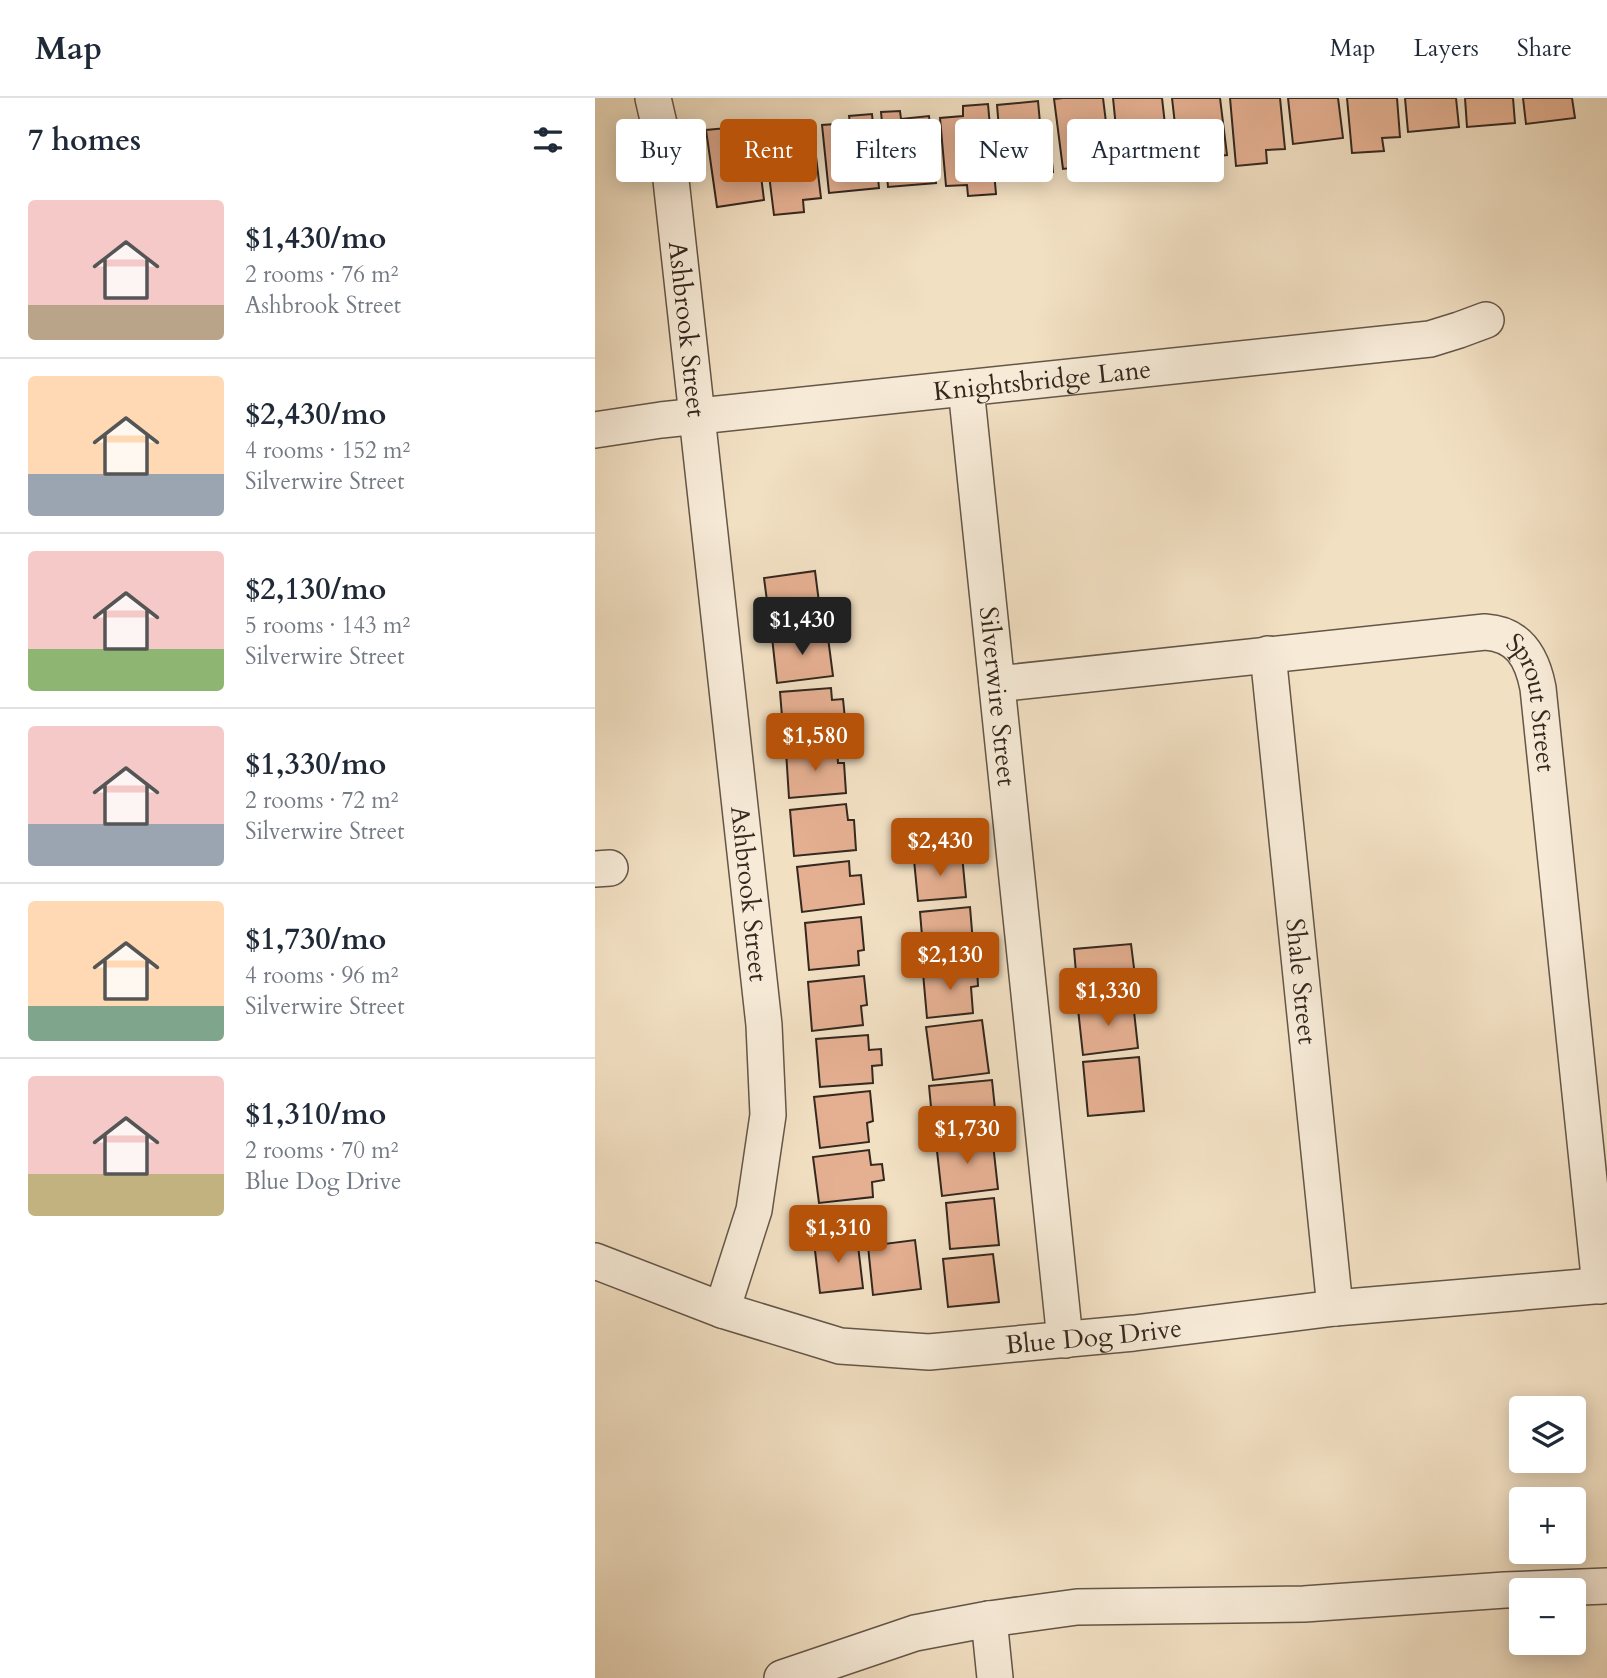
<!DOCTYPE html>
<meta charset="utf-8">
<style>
:root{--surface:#fff;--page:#f6f6f7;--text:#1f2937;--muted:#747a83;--line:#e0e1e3;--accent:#b45309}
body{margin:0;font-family:Cardo,serif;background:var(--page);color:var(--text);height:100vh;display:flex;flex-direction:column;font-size:26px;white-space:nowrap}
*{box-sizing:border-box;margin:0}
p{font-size:23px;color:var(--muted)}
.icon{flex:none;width:38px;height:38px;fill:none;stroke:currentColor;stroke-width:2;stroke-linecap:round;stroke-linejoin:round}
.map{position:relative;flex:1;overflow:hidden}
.details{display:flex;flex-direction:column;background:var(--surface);width:595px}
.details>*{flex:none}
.guide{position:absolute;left:21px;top:21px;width:665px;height:63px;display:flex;gap:14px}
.controls{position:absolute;left:914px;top:1298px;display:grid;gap:14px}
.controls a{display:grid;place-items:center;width:77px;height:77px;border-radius:7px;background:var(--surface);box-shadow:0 4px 18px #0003;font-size:35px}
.price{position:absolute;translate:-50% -60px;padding:0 16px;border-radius:7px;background:var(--accent);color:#fff;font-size:23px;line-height:46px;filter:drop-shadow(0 2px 4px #0008)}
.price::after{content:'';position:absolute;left:50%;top:42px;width:21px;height:16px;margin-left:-10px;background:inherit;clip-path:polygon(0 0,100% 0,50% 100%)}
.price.active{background:#222;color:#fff}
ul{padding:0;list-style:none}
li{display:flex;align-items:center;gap:21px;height:175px;padding:0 28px}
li+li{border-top:2px solid var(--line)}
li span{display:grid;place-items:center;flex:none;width:196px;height:140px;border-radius:7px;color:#555}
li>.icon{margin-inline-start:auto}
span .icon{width:84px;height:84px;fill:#fffc;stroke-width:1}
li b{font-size:30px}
h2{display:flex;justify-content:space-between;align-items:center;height:84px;padding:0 28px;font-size:30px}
.chip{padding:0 24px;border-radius:7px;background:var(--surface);box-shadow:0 4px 18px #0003;font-size:24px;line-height:63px}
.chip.active{background:var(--accent);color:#fff}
header{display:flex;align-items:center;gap:42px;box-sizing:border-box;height:98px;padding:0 35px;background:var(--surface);border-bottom:2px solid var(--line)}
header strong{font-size:33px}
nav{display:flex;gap:38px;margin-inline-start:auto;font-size:24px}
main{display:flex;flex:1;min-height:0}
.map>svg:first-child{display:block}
.building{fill:#e5b092;stroke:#34281f;stroke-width:2}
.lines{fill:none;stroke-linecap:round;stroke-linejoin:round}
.minor-casing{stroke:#645648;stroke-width:38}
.minor{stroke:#f7ebd8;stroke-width:35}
.labels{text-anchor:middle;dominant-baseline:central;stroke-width:5;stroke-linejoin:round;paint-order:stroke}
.street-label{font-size:26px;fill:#34281f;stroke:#f7ebd8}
</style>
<header>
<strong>Map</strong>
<nav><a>Map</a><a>Layers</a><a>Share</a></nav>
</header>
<main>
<section class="details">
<h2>7 homes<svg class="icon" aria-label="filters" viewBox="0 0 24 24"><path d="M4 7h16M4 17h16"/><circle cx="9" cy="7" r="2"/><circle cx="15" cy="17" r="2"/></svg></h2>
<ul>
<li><span style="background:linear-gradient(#f6c9c9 75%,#b9a48a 0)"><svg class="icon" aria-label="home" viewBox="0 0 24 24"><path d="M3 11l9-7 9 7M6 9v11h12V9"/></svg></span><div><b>$1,430/mo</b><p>2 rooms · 76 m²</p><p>Ashbrook Street</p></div></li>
<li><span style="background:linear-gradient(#ffd9b3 70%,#9aa5b1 0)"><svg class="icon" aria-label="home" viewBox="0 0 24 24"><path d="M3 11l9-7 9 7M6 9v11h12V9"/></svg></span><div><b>$2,430/mo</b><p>4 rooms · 152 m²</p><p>Silverwire Street</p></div></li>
<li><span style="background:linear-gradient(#f6c9c9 70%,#8fb573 0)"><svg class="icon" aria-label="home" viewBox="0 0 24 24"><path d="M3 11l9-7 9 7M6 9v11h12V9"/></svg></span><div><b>$2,130/mo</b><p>5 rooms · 143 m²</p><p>Silverwire Street</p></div></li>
<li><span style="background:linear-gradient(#f6c9c9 70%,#9aa5b1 0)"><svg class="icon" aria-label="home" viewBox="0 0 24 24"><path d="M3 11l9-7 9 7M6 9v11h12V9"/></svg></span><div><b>$1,330/mo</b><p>2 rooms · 72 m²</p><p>Silverwire Street</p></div></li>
<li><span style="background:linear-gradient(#ffd9b3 75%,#7fa58c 0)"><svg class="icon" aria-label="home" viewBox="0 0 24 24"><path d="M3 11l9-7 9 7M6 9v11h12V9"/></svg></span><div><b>$1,730/mo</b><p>4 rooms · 96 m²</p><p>Silverwire Street</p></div></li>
<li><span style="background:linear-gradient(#f6c9c9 70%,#c2b280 0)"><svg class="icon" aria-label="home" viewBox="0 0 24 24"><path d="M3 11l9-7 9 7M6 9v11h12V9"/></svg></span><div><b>$1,310/mo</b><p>2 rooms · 70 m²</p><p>Blue Dog Drive</p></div></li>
</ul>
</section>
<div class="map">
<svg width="1012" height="1580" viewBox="0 0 1012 1580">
<rect width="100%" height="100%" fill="#f2e0c3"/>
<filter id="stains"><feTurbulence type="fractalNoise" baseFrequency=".00286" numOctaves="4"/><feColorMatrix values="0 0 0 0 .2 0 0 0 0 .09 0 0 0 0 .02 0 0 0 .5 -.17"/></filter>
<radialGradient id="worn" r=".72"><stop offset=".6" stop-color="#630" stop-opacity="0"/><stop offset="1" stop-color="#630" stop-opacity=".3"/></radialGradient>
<path class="building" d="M 468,0 L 508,0 L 516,65 L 468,71 L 459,1 Z
M 518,0 L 567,0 L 574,62 L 556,64 L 557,76 L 526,79 Z
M 577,0 L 625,0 L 632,57 L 584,62 Z
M 635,0 L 685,0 L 690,51 L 671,52 L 672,65 L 641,68 Z
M 693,0 L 743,0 L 748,40 L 698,46 Z
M 752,0 L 802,0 L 805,39 L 787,40 L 789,53 L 757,55 Z
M 810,0 L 861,0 L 864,29 L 813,34 Z
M 870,0 L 918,0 L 920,25 L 872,29 Z
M 928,0 L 977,0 L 980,20 L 931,26 Z
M 443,3 L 445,25 L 453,24 L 458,74 L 408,78 L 402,7 Z
M 393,6 L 401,96 L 373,98 L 372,87 L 351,88 L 345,20 L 368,18 L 368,8 Z
M 305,13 L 306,21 L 334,18 L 341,85 L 293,89 L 286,14 Z
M 277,16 L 284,90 L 234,95 L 227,27 L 255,25 L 254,18 Z
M 193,26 L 194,36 L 218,33 L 226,100 L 208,102 L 209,114 L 179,117 L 168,29 Z
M 132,30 L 134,41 L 161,38 L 169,102 L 122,109 L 111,32 Z
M 220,473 L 226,520 L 175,526 L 169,480 Z
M 232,532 L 238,578 L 182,585 L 177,539 Z
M 236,590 L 237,602 L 248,601 L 250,621 L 239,622 L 241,638 L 189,643 L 185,594 Z
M 242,650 L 243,665 L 249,665 L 251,695 L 194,700 L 191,653 Z
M 251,706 L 253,722 L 259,722 L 261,752 L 199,758 L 195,712 Z
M 367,757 L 371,799 L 323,803 L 319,762 Z
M 254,763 L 255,778 L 266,777 L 269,806 L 207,814 L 202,769 Z
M 375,809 L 379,857 L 329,862 L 325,814 Z
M 266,819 L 269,852 L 263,853 L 264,867 L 214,872 L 210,825 Z
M 536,846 L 540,878 L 533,878 L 534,894 L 483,899 L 479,851 Z
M 382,870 L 383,888 L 376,889 L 378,915 L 332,920 L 328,875 Z
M 269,878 L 272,907 L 266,908 L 268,927 L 217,933 L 213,884 Z
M 538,904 L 543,950 L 488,957 L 483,911 Z
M 387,922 L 394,975 L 338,982 L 331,929 Z
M 273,937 L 274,952 L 286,951 L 287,967 L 277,968 L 278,985 L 225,989 L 221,941 Z
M 544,959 L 549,1013 L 493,1018 L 488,964 Z
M 397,982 L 400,1011 L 391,1012 L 393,1034 L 339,1040 L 334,988 Z
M 275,993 L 278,1023 L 272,1025 L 274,1044 L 225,1050 L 219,999 Z
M 397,1037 L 403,1091 L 347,1098 L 341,1044 Z
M 274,1052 L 276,1067 L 287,1066 L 289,1082 L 277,1084 L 278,1099 L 224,1105 L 218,1059 Z
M 399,1100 L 404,1147 L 355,1151 L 351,1105 Z
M 262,1139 L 268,1190 L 225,1195 L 219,1144 Z
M 320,1142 L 326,1191 L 278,1197 L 273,1148 Z
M 398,1156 L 404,1204 L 353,1209 L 348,1161 Z"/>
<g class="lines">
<defs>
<g id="minor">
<path id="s1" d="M 58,0 L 75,73 L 169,927 L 173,1017 L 159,1112 L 127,1212"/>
<path id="s2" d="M 371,290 L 470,1242"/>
<path id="s3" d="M 0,332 L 66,322 L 835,241 L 864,232 L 891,222"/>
<path id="s4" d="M 673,556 L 740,1210"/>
<path id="s5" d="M 402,586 L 890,534 C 924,536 937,559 943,590 L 1005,1188"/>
<path d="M 0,771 L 15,770"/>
<path id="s6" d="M 0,1163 L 127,1212 L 245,1248 L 334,1254 L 539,1235 L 740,1210 L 1012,1187"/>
<path d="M 394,1521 L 400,1580"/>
<path d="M 187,1580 L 320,1535 L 394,1521 L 482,1509 L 709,1506 L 910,1492 L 1012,1488"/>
</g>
</defs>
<use href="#minor" class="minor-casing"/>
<use href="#minor" class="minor"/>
</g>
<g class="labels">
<g class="street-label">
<text stroke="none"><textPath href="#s1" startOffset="234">Ashbrook Street</textPath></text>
<text stroke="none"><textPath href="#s3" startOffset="450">Knightsbridge Lane</textPath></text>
<text stroke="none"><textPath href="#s2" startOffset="310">Silverwire Street</textPath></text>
<text stroke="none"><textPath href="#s5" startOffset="588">Sprout Street</textPath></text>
<text stroke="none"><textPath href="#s1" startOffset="802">Ashbrook Street</textPath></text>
<text stroke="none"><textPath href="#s4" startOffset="329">Shale Street</textPath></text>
<text stroke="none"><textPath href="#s6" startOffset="514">Blue Dog Drive</textPath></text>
</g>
</g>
<rect width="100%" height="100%" filter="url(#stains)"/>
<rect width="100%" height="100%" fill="url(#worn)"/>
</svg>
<div class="controls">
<a><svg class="icon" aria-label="layers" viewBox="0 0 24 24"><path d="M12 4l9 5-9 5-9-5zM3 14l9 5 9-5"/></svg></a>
<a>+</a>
<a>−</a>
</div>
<b class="price active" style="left:207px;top:559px">$1,430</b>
<b class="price" style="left:220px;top:675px">$1,580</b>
<b class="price" style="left:345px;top:780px">$2,430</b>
<b class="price" style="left:355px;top:894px">$2,130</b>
<b class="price" style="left:513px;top:930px">$1,330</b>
<b class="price" style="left:372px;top:1068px">$1,730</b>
<b class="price" style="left:243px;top:1167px">$1,310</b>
<div class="guide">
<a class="chip">Buy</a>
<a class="chip active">Rent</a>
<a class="chip">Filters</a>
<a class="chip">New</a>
<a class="chip">Apartment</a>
</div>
</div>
</main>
